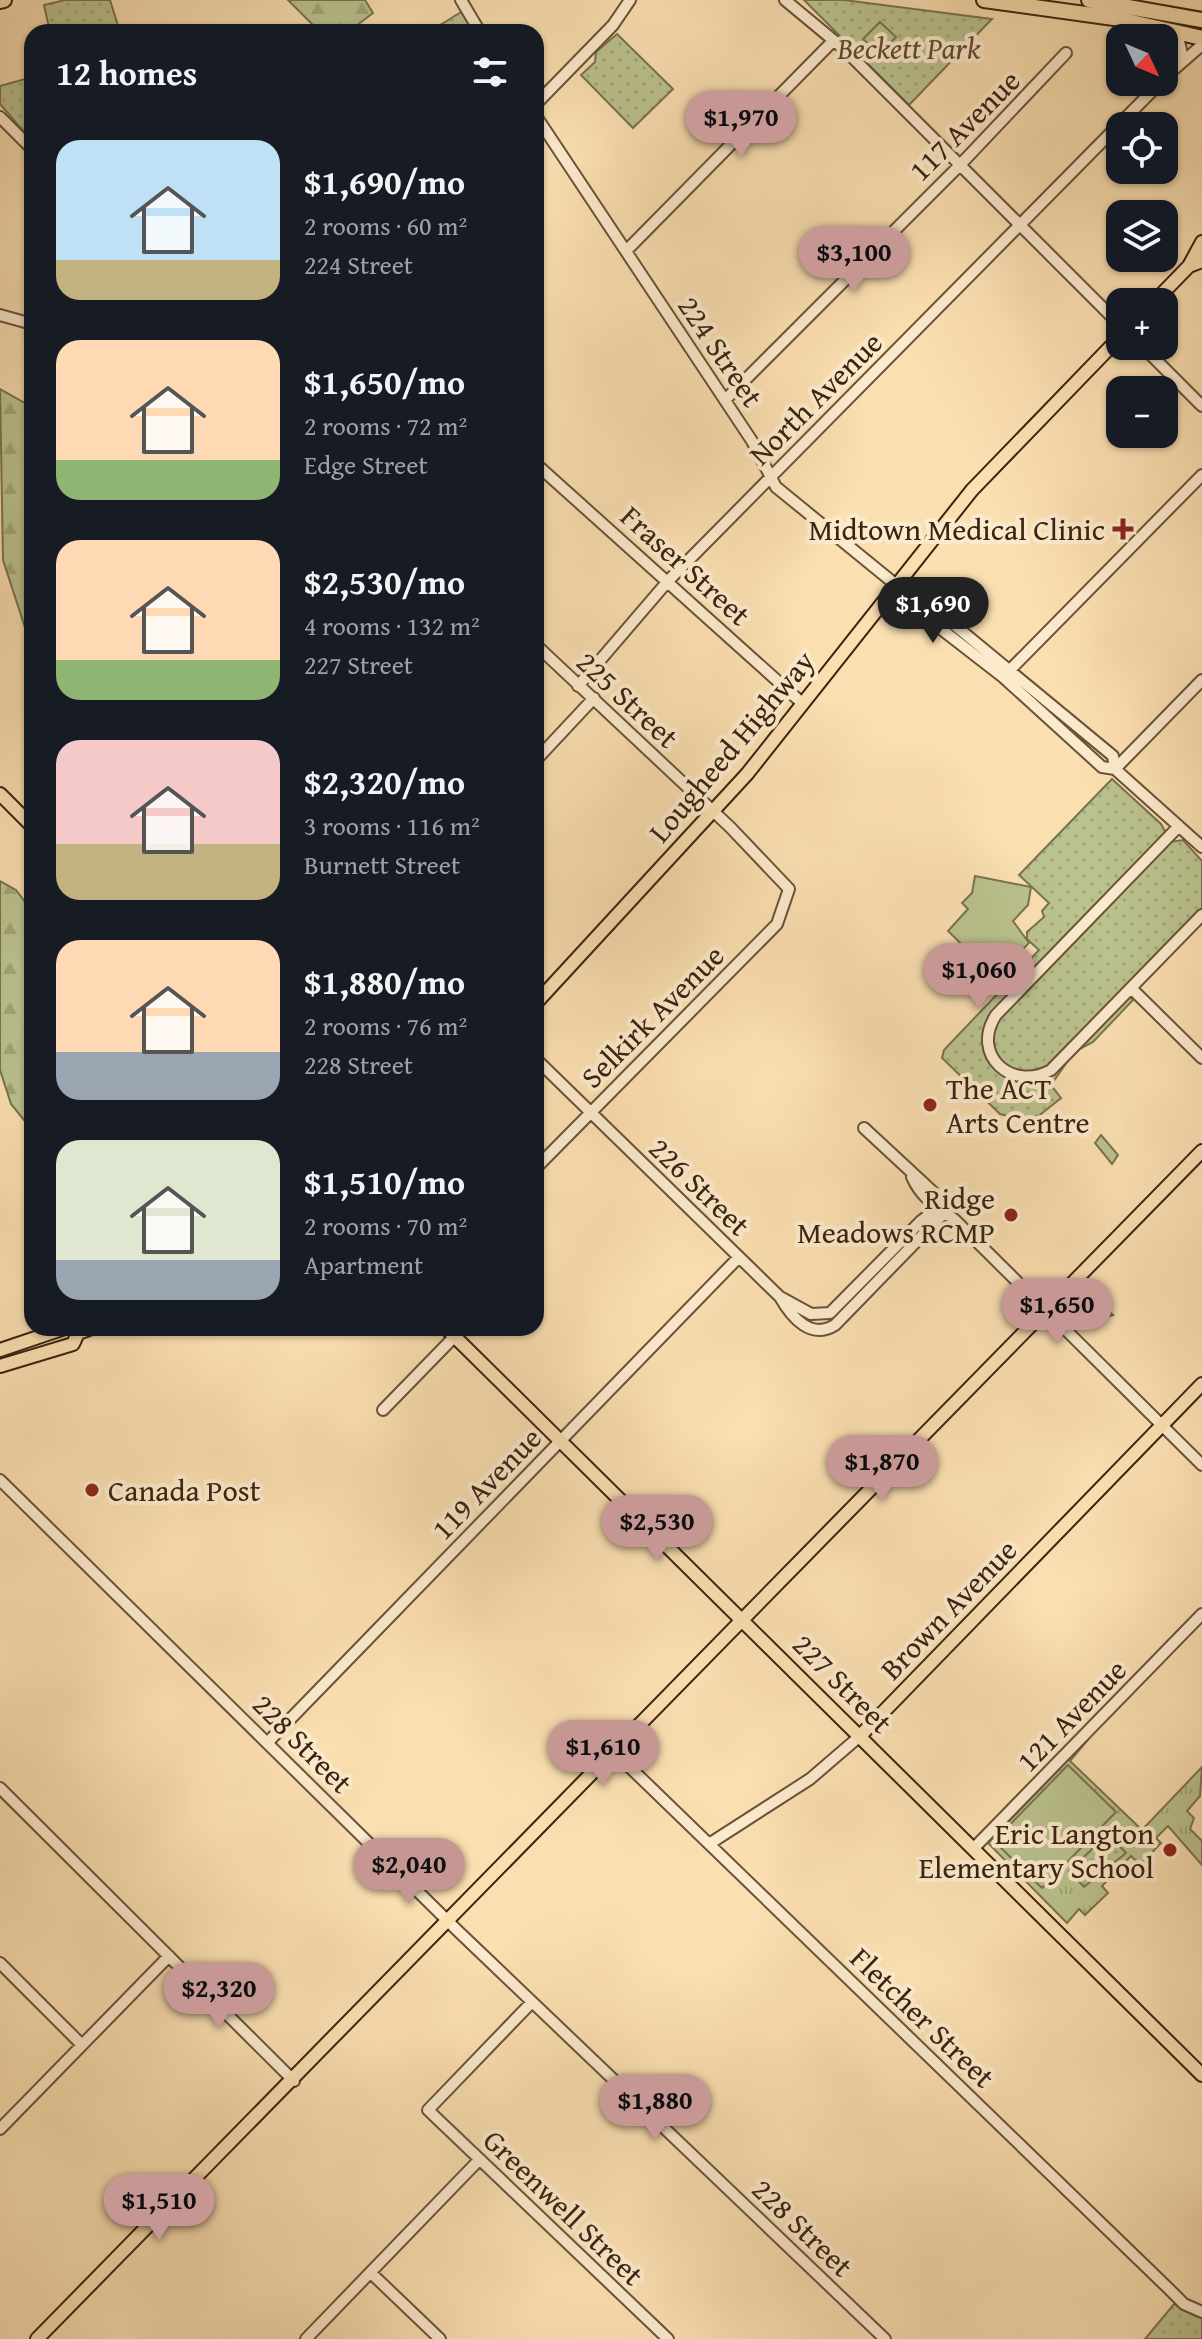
<!DOCTYPE html>
<meta charset="utf-8">
<style>
:root{--surface:#171b24;--page:#20242c;--text:#f1f3f6;--muted:#9ea1a6;--accent:#c59692}
body{margin:0;font-family:"Gentium Book Plus",serif;background:var(--page);color:var(--text);height:100vh;display:flex;flex-direction:column;font-size:30px;white-space:nowrap}
*{box-sizing:border-box;margin:0}
p{font-size:26px;color:var(--muted)}
.icon{flex:none;width:44px;height:44px;fill:none;stroke:currentColor;stroke-width:2;stroke-linecap:round;stroke-linejoin:round}
.map{position:relative;flex:1;overflow:hidden}
.sheet{position:absolute;left:24px;top:24px;width:520px;height:1312px;display:flex;flex-direction:column;background:var(--surface);border-radius:24px;box-shadow:0 2px 6px #0004}
.sheet>*{flex:none}
.needle{width:52px;rotate:134deg}
.buttons{position:absolute;left:1106px;top:24px;display:grid;gap:16px}
.buttons a{display:grid;place-items:center;width:72px;height:72px;border-radius:16px;background:var(--surface);box-shadow:0 2px 6px #0004;font-size:40px}
.price{position:absolute;translate:-50% -68px;padding:0 18px;border-radius:28px;background:var(--accent);color:#111;font-size:26px;line-height:52px;filter:drop-shadow(0 2px 4px #0008)}
.price::after{content:'';position:absolute;left:50%;top:48px;width:24px;height:18px;margin-left:-12px;background:inherit;clip-path:polygon(0 0,100% 0,50% 100%)}
.price.selected{background:#222;color:#fff}
ul{padding:0;list-style:none}
li{display:flex;align-items:center;gap:24px;height:200px;padding:0 32px}
li span{display:grid;place-items:center;flex:none;width:224px;height:160px;border-radius:24px;color:#555}
li>.icon{margin-inline-start:auto}
span .icon{width:96px;height:96px;fill:#fffc;stroke-width:1}
li b{font-size:34px}
h2{display:flex;justify-content:space-between;align-items:center;height:96px;padding:0 32px;font-size:34px}
.map>svg:first-child{display:block}
.grass{fill:url(#grass-tufts);stroke:#7a7250;stroke-width:2}
.forest{fill:url(#forest-firs);stroke:#7a7250;stroke-width:2}
.park{fill:url(#park-dots);stroke:#7a7250;stroke-width:2}
.garden{fill:#bac28e;stroke:#7a7250;stroke-width:2}
.lines{fill:none;stroke-linecap:round;stroke-linejoin:round}
.minor-casing{stroke:#695239;stroke-width:14}
.major-casing{stroke:#392311;stroke-width:16}
.highway-casing{stroke:#392311;stroke-width:18}
.minor{stroke:#fceacc;stroke-width:10}
.major{stroke:#fadfb1;stroke-width:12}
.highway{stroke:#fadfb1;stroke-width:14}
.poi-dot{fill:#8f2418;stroke:#fceacc;stroke-width:3}
.labels{text-anchor:middle;dominant-baseline:central;stroke-width:8;stroke-linejoin:round;paint-order:stroke}
.park-label{font-size:30px;font-style:italic;fill:#594b30;stroke:#fceacc}
.street-label{font-size:30px;fill:#392311;stroke:#fceacc}
.poi-label{font-size:30px;fill:#392311;stroke:#fceacc;text-anchor:end}
</style>
<div class="map">
<svg width="1202" height="2339" viewBox="0 0 1202 2339">
<defs>
<pattern id="grass-tufts" width="24" height="20" patternUnits="userSpaceOnUse" patternTransform="scale(2)"><rect width="24" height="20" fill="#bac28e"/><path d="M3 7l-1-3M5 7V3M7 7l1-3M15 17l-1-3M17 17v-4M19 17l1-3" fill="none" stroke="#a1a679"/></pattern>
<pattern id="forest-firs" width="22" height="20" patternUnits="userSpaceOnUse" patternTransform="scale(2)"><rect width="22" height="20" fill="#bac28e"/><path d="M5 1l3.5 6h-7zM16 11l3.5 6h-7z" fill="#a1a679"/></pattern>
<pattern id="park-dots" width="8" height="8" patternUnits="userSpaceOnUse" patternTransform="scale(2)"><rect width="8" height="8" fill="#bac28e"/><path d="M2 2h.1M6 6h.1" fill="none" stroke="#a1a679" stroke-width="1.8" stroke-linecap="round"/></pattern>
</defs>
<rect width="100%" height="100%" fill="#fadfb1"/>
<filter id="stains"><feTurbulence type="fractalNoise" baseFrequency=".0025" numOctaves="4"/><feColorMatrix values="0 0 0 0 .2 0 0 0 0 .09 0 0 0 0 .02 0 0 0 .5 -.17"/></filter>
<radialGradient id="worn" r=".72"><stop offset=".6" stop-color="#630" stop-opacity="0"/><stop offset="1" stop-color="#630" stop-opacity=".3"/></radialGradient>
<path class="grass" d="M 1101,1135 L 1118,1155 L 1112,1164 L 1095,1143 Z
M 1088,1289 L 1090,1292 L 1113,1315 L 1110,1316 L 1088,1295 L 1078,1305 L 1087,1314 L 1078,1323 L 1068,1309 Z
M 1091,1736 L 1070,1761 L 1142,1830 L 1202,1767 L 1200,1796 L 1187,1811 L 1194,1818 L 1190,1829 L 1202,1841 L 1202,1865 L 1168,1826 L 1156,1838 L 1161,1843 L 1140,1865 L 1131,1856 L 1102,1886 L 1108,1893 L 1085,1915 L 1079,1909 L 1067,1923 L 988,1843 Z"/>
<path class="forest" d="M 288,0 L 365,0 L 373,13 L 348,32 L 320,32 Z
M 0,389 L 32,407 L 32,649 L 3,560 Z
M 0,881 L 16,890 L 32,911 L 32,1130 L 11,1104 L 0,1070 Z"/>
<path class="park" d="M 65,0 L 110,0 L 120,32 L 50,32 L 44,5 Z
M 804,0 L 844,0 L 992,19 L 909,105 Z
M 461,12 L 474,32 L 429,32 Z
M 617,34 L 673,89 L 633,128 L 581,75 L 595,62 L 596,52 Z
M 32,77 L 32,141 L 0,104 L 0,86 Z
M 1112,779 L 1161,824 L 1171,842 L 1183,840 L 1202,861 L 1202,908 L 1124,991 L 1133,1000 L 1093,1042 L 1074,1052 L 1051,1085 L 1061,1098 L 1031,1122 L 1000,1114 L 942,1058 L 944,1050 L 1039,950 L 1027,939 L 1027,932 L 1044,917 L 1042,911 L 1049,903 L 1019,875 Z
M 1108,1834 L 1126,1853 L 1084,1887 L 1069,1871 Z
M 1174,2304 L 1202,2318 L 1202,2339 L 1145,2339 Z"/>
<path class="garden" d="M 880,22 L 896,37 L 879,55 L 863,39 Z
M 975,876 L 1031,887 L 1028,905 L 1013,921 L 1029,943 L 995,977 L 948,931 L 968,909 L 962,903 L 972,893 Z
M 1068,1765 L 1116,1812 L 1042,1888 L 994,1841 Z"/>
<g class="lines">
<defs>
<path id="minor" d="M 461,0 L 480,32
M 785,0 L 844,49 L 1120,325
M 1166,33 L 1179,41 L 1183,59
M 1164,78 L 1202,45
M 536,104 L 613,25 L 630,0
M 536,116 L 752,441 L 776,487 L 895,584 L 912,590 L 1107,751 L 1113,756 L 1115,769 L 1202,847
M 0,117 L 32,149
M 626,251 L 832,42
M 0,315 L 32,324
M 1142,346 L 1202,406
M 725,400 L 959,166 L 1066,53
M 536,464 L 802,703
M 895,584 L 905,601 L 1003,677 L 1102,767 L 1115,769
M 536,645 L 730,827 L 789,889 L 777,924 L 536,1168
M 1007,673 L 1202,475
M 578,686 L 668,581 L 1161,82
M 536,760 L 594,698
M 1115,769 L 1202,680
M 1179,826 L 996,1015 C 970,1055 1012,1092 1051,1070 L 1202,915
M 1131,988 L 1202,1058
M 536,1059 L 780,1297 C 792,1318 811,1340 835,1325 L 945,1212
M 864,1128 L 933,1192 L 940,1207
M 912,1177 C 922,1199 936,1206 955,1220 L 1202,1465
M 780,1297 L 811,1314 L 830,1313 L 921,1221 L 940,1207
M 383,1410 L 455,1336
M 0,1480 L 460,1933 L 885,2339
M 268,1742 L 739,1257
M 614,1752 L 1168,2288 L 1184,2304 L 1202,2312
M 0,1788 L 294,2081
M 709,1844 L 810,1779 L 860,1736
M 974,1848 L 1202,1614
M 0,1963 L 82,2045
M 532,2002 L 428,2110 L 668,2339
M 0,2129 L 169,1956
M 371,2273 L 440,2339
M 306,2339 L 479,2160"/>
<path id="major" d="M 1189,266 L 1202,242
M 1154,302 L 1189,266 L 1202,261
M 0,794 L 32,826
M 536,1003 L 747,774 L 972,490 L 1120,337
M 446,1328 L 1202,2075
M 0,1350 L 65,1328
M 0,1366 L 73,1344 L 78,1333 L 92,1328
M 860,1736 L 1202,1384
M 37,2339 L 1202,1151"/>
<path id="highway" d="M 984,0 L 1114,18 L 1202,38
M 1089,0 L 1202,20
M 0,1 L 4,0"/>
</defs>
<use href="#minor" class="minor-casing"/>
<use href="#major" class="major-casing"/>
<use href="#highway" class="highway-casing"/>
<use href="#minor" class="minor"/>
<use href="#major" class="major"/>
<use href="#highway" class="highway"/>
</g>
<g class="poi-dot">
<path d="M1119 517h8v8h8v8h-8v8h-8v-8h-8v-8h8z"/>
<circle cx="930" cy="1105" r="8"/>
<circle cx="1011" cy="1215" r="8"/>
<circle cx="92" cy="1490" r="8"/>
<circle cx="1170" cy="1850" r="8"/>
</g>
<g class="labels">
<g class="park-label">
<text x="909" y="48">Beckett Park</text>
</g>
<g class="street-label">
<text transform="translate(964 125) rotate(-45)">117 Avenue</text>
<text transform="translate(721 351) rotate(56)">224 Street</text>
<text transform="translate(815 398) rotate(-45)">North Avenue</text>
<text transform="translate(686 565) rotate(42)">Fraser Street</text>
<text transform="translate(628 699) rotate(43)">225 Street</text>
<text transform="translate(731 746) rotate(-50)">Lougheed Highway</text>
<text transform="translate(652 1016) rotate(-45)">Selkirk Avenue</text>
<text transform="translate(700 1186) rotate(44)">226 Street</text>
<text transform="translate(486 1483) rotate(-46)">119 Avenue</text>
<text transform="translate(948 1609) rotate(-46)">Brown Avenue</text>
<text transform="translate(843 1683) rotate(45)">227 Street</text>
<text transform="translate(1071 1715) rotate(-46)">121 Avenue</text>
<text transform="translate(303 1743) rotate(45)">228 Street</text>
<text transform="translate(923 2017) rotate(44)">Fletcher Street</text>
<text transform="translate(564 2207) rotate(44)">Greenwell Street</text>
<text transform="translate(803 2227) rotate(44)">228 Street</text>
</g>
<g class="poi-label">
<text x="1105" y="529">Midtown Medical Clinic</text>
<text x="946" y="1088" text-anchor="start">The ACT<tspan x="946" dy="34">Arts Centre</tspan></text>
<text x="995" y="1198">Ridge<tspan x="995" dy="34">Meadows RCMP</tspan></text>
<text x="108" y="1490" text-anchor="start">Canada Post</text>
<text x="1154" y="1833">Eric Langton<tspan x="1154" dy="34">Elementary School</tspan></text>
</g>
</g>
<rect width="100%" height="100%" filter="url(#stains)"/>
<rect width="100%" height="100%" fill="url(#worn)"/>
</svg>
<div class="buttons">
<a><svg class="needle" viewBox="-14 -14 28 28"><path d="M0-13l5 13h-10z" fill="#e53935"/><path d="M0 13l5-13h-10z" fill="#9ea1a6"/></svg></a>
<a><svg class="icon" aria-label="locate" viewBox="0 0 24 24"><circle cx="12" cy="12" r="6"/><path d="M12 2v4M12 18v4M2 12h4M18 12h4"/></svg></a>
<a><svg class="icon" aria-label="layers" viewBox="0 0 24 24"><path d="M12 4l9 5-9 5-9-5zM3 14l9 5 9-5"/></svg></a>
<a>+</a>
<a>−</a>
</div>
<b class="price" style="left:741px;top:159px">$1,970</b>
<b class="price" style="left:854px;top:294px">$3,100</b>
<b class="price selected" style="left:933px;top:645px">$1,690</b>
<b class="price" style="left:979px;top:1011px">$1,060</b>
<b class="price" style="left:1057px;top:1346px">$1,650</b>
<b class="price" style="left:882px;top:1503px">$1,870</b>
<b class="price" style="left:657px;top:1563px">$2,530</b>
<b class="price" style="left:603px;top:1788px">$1,610</b>
<b class="price" style="left:409px;top:1906px">$2,040</b>
<b class="price" style="left:219px;top:2030px">$2,320</b>
<b class="price" style="left:655px;top:2142px">$1,880</b>
<b class="price" style="left:159px;top:2242px">$1,510</b>
<section class="sheet">
<h2>12 homes<svg class="icon" aria-label="filters" viewBox="0 0 24 24"><path d="M4 7h16M4 17h16"/><circle cx="9" cy="7" r="2"/><circle cx="15" cy="17" r="2"/></svg></h2>
<ul>
<li><span style="background:linear-gradient(#bfe0f5 75%,#c2b280 0)"><svg class="icon" aria-label="home" viewBox="0 0 24 24"><path d="M3 11l9-7 9 7M6 9v11h12V9"/></svg></span><div><b>$1,690/mo</b><p>2 rooms · 60 m²</p><p>224 Street</p></div></li>
<li><span style="background:linear-gradient(#ffd9b3 75%,#8fb573 0)"><svg class="icon" aria-label="home" viewBox="0 0 24 24"><path d="M3 11l9-7 9 7M6 9v11h12V9"/></svg></span><div><b>$1,650/mo</b><p>2 rooms · 72 m²</p><p>Edge Street</p></div></li>
<li><span style="background:linear-gradient(#ffd9b3 75%,#8fb573 0)"><svg class="icon" aria-label="home" viewBox="0 0 24 24"><path d="M3 11l9-7 9 7M6 9v11h12V9"/></svg></span><div><b>$2,530/mo</b><p>4 rooms · 132 m²</p><p>227 Street</p></div></li>
<li><span style="background:linear-gradient(#f6c9c9 65%,#c2b280 0)"><svg class="icon" aria-label="home" viewBox="0 0 24 24"><path d="M3 11l9-7 9 7M6 9v11h12V9"/></svg></span><div><b>$2,320/mo</b><p>3 rooms · 116 m²</p><p>Burnett Street</p></div></li>
<li><span style="background:linear-gradient(#ffd9b3 70%,#9aa5b1 0)"><svg class="icon" aria-label="home" viewBox="0 0 24 24"><path d="M3 11l9-7 9 7M6 9v11h12V9"/></svg></span><div><b>$1,880/mo</b><p>2 rooms · 76 m²</p><p>228 Street</p></div></li>
<li><span style="background:linear-gradient(#dfe7d0 75%,#9aa5b1 0)"><svg class="icon" aria-label="home" viewBox="0 0 24 24"><path d="M3 11l9-7 9 7M6 9v11h12V9"/></svg></span><div><b>$1,510/mo</b><p>2 rooms · 70 m²</p><p>Apartment</p></div></li>
</ul>
</section>
</div>
